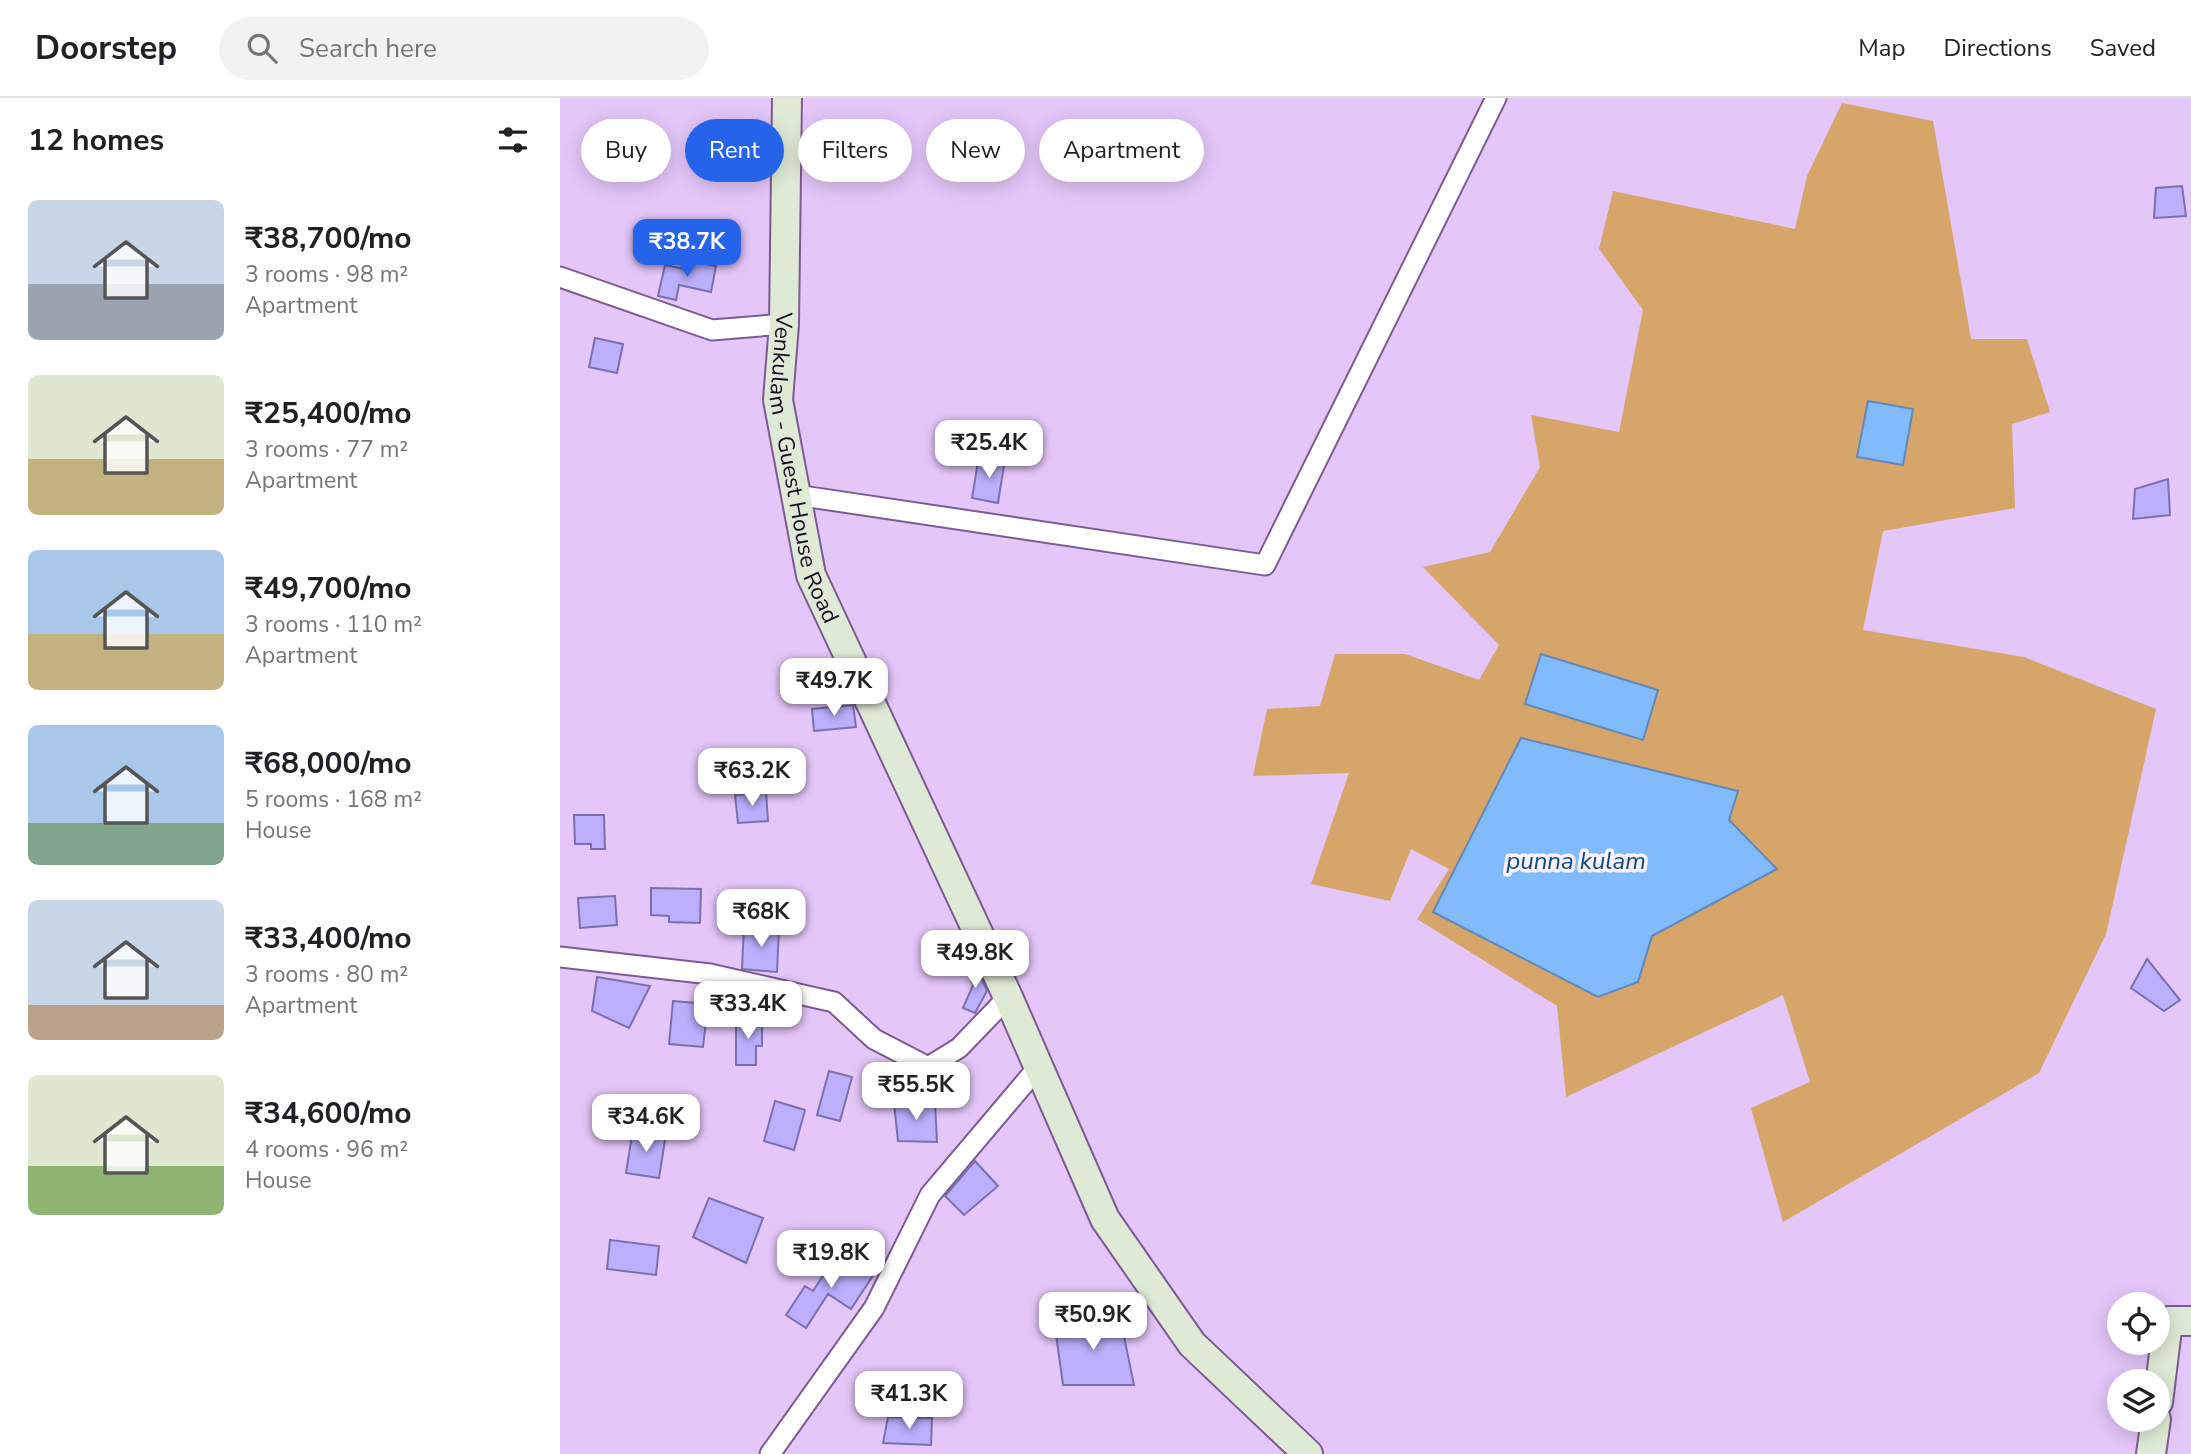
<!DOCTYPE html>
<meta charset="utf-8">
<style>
:root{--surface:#fff;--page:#f2f2f2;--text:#202124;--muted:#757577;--line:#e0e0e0;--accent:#2563eb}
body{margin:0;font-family:"Nunito Sans",sans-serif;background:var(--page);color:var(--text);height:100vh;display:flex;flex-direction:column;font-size:26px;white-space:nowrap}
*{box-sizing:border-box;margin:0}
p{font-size:23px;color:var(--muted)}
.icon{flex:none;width:38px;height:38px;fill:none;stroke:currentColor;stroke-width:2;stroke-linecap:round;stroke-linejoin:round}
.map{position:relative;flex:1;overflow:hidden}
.panel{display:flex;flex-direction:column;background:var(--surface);width:560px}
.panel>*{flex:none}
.hud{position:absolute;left:21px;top:21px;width:665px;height:63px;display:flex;gap:14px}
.controls{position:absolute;left:1547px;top:1194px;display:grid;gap:14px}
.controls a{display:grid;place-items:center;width:63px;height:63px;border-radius:50%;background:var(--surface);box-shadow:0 4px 18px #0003;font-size:35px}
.price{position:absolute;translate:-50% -60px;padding:0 16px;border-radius:14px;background:#fff;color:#222;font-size:23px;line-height:46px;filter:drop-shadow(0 2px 4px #0008)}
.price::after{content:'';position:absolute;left:50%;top:42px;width:21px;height:16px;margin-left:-10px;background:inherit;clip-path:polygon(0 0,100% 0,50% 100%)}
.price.on{background:var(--accent);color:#fff}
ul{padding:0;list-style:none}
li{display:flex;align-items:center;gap:21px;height:175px;padding:0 28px}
li span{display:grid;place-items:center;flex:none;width:196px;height:140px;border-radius:10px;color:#555}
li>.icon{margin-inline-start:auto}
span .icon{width:84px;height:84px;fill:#fffc;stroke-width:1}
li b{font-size:30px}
h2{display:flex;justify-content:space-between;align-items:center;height:84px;padding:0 28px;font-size:30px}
.pill{padding:0 24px;border-radius:32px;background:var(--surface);box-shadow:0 4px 18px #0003;font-size:24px;line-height:63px}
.pill.on{background:var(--accent);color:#fff}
header{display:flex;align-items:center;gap:42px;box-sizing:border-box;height:98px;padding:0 35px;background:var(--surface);border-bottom:2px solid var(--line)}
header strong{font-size:33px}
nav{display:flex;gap:38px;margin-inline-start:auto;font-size:24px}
.search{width:490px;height:63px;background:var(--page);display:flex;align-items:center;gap:18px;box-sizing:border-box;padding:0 24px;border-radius:38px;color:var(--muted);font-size:26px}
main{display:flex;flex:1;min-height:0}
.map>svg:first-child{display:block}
.green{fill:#d5a56a}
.water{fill:#81bbfb;stroke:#6387bb;stroke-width:2}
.building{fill:#bcaffd;stroke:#7b70ae;stroke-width:2}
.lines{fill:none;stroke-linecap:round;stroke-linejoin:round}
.minor-casing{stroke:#7c5a92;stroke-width:23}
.secondary-casing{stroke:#7c5a92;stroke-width:32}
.minor{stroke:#fff;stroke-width:19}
.secondary{stroke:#dfead6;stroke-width:28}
.labels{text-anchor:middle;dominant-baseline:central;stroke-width:7;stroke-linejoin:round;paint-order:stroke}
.street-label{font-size:23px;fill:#1c0e25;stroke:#f9f1fe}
.water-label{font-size:24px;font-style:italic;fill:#0a4a83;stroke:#f9f1fe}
</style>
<header>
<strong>Doorstep</strong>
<div class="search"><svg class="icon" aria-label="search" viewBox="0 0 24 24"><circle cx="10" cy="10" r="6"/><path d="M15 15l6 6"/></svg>Search here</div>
<nav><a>Map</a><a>Directions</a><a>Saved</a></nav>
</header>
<main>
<section class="panel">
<h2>12 homes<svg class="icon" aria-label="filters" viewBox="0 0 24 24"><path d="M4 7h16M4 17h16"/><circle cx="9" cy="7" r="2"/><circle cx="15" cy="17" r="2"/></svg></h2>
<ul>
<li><span style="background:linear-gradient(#c9d6e8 60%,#9aa5b1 0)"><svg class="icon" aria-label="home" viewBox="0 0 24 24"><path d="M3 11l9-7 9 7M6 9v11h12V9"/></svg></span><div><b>₹38,700/mo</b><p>3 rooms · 98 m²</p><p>Apartment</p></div></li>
<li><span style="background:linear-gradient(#dfe7d0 60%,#c2b280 0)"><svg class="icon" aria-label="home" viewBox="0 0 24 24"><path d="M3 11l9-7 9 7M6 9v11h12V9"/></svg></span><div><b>₹25,400/mo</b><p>3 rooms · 77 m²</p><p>Apartment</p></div></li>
<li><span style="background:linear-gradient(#a9c7e8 60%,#c2b280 0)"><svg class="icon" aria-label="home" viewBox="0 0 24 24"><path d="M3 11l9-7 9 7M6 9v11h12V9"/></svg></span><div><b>₹49,700/mo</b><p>3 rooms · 110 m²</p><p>Apartment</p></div></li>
<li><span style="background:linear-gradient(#a9c7e8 70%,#7fa58c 0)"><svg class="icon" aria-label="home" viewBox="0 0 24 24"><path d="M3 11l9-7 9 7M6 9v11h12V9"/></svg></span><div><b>₹68,000/mo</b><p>5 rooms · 168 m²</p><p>House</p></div></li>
<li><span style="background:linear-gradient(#c9d6e8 75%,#b9a48a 0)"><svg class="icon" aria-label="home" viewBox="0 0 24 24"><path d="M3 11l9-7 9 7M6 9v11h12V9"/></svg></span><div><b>₹33,400/mo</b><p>3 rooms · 80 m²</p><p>Apartment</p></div></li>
<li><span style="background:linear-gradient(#dfe7d0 65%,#8fb573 0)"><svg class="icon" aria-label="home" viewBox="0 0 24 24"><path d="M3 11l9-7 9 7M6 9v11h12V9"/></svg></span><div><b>₹34,600/mo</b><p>4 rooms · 96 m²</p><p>House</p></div></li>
</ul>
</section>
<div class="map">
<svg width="1631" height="1356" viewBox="0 0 1631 1356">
<rect width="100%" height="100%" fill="#e4c6f9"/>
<path class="green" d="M 1282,5 L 1373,23 L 1411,241 L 1467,241 L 1490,314 L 1452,326 L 1455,410 L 1323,433 L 1303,532 L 1464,559 L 1596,611 L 1546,836 L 1479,975 L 1223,1124 L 1191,1010 L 1250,984 L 1223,897 L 1006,999 L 997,908 L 857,821 L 889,771 L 851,751 L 830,803 L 751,786 L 789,675 L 693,678 L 707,611 L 760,608 L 775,556 L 845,556 L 919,582 L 939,547 L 863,469 L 930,454 L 980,369 L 971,317 L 1059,334 L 1083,212 L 1039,151 L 1053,93 L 1235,131 L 1247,78 Z"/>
<path class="water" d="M 1308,303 L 1353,311 L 1343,367 L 1297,359 Z
M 981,556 L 1098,592 L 1083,642 L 965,606 Z
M 961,640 L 1178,693 L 1169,722 L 1217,771 L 1092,838 L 1078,884 L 1038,899 L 873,814 Z"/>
<path class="building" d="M 1622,88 L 1626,118 L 1594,120 L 1596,90 Z
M 131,163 L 156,168 L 151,194 L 119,187 L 116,202 L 98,198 L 105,167 L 129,172 Z
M 35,240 L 63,246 L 57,275 L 29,269 Z
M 430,358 L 445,361 L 438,405 L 412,400 L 418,364 L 428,366 Z
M 1608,381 L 1610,417 L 1573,421 L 1575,391 Z
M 293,607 L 296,629 L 254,633 L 252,611 Z
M 206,694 L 208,723 L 178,725 L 175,697 Z
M 14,717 L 44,717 L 45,751 L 31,751 L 31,746 L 15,746 Z
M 91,790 L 141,791 L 140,825 L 109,824 L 109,818 L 91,817 Z
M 55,798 L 57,827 L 20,830 L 18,800 Z
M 184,828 L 219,830 L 217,874 L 182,871 Z
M 1587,861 L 1620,902 L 1604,913 L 1571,890 Z
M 415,867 L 427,893 L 415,915 L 403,910 L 413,887 L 406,871 Z
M 37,879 L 90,888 L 69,930 L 32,913 Z
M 113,903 L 148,906 L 143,949 L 109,946 Z
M 176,921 L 202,921 L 202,948 L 196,948 L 196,967 L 176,967 Z
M 269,973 L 292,979 L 280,1023 L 257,1017 Z
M 215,1003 L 245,1012 L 234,1052 L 204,1043 Z
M 375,1004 L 377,1044 L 338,1043 L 334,1005 Z
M 73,1031 L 106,1036 L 99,1080 L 66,1075 Z
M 415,1063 L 438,1088 L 404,1117 L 385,1098 Z
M 149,1100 L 203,1120 L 186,1165 L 133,1139 Z
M 50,1142 L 99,1148 L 96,1177 L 47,1171 Z
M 277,1156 L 314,1176 L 291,1211 L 268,1196 L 246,1230 L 226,1217 L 245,1188 L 253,1193 Z
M 560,1219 L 574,1287 L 503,1287 L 494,1222 Z
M 328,1319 L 372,1320 L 371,1347 L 323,1345 Z"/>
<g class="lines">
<defs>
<path id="minor" d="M 0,179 L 152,232 L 224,226
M 236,397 L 705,467 L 936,0
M 0,859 L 150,876 L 274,904 L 314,941 L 368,969 L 399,950 L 448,899
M 210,1356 L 314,1210 L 370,1097 L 479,968"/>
<g id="secondary">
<path id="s1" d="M 227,0 L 224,226 L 218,302 L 251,477 L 448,899 L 545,1121 L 632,1246 L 748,1356"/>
<path d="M 1598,1304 L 1608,1223 L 1631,1223"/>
<path d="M 1591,1356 L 1596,1321"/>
</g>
</defs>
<use href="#minor" class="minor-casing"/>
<use href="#secondary" class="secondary-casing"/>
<use href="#minor" class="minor"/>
<use href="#secondary" class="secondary"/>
</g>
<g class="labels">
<g class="street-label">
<text stroke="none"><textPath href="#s1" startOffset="373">Venkulam - Guest House Road</textPath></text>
</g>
<g class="water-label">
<text x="1016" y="763">punna kulam</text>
</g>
</g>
</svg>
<div class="controls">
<a><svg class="icon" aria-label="locate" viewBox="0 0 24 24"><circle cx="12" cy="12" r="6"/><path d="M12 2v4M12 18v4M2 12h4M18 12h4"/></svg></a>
<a><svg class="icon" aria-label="layers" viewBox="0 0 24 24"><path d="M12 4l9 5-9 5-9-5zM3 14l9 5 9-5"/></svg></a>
</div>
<b class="price on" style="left:127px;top:181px">₹38.7K</b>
<b class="price" style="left:429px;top:382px">₹25.4K</b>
<b class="price" style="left:274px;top:620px">₹49.7K</b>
<b class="price" style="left:192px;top:710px">₹63.2K</b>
<b class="price" style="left:201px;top:851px">₹68K</b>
<b class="price" style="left:415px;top:892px">₹49.8K</b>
<b class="price" style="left:188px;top:943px">₹33.4K</b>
<b class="price" style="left:356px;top:1024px">₹55.5K</b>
<b class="price" style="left:86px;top:1056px">₹34.6K</b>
<b class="price" style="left:271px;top:1192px">₹19.8K</b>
<b class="price" style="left:533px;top:1254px">₹50.9K</b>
<b class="price" style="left:349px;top:1333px">₹41.3K</b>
<div class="hud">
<a class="pill">Buy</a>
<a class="pill on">Rent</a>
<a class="pill">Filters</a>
<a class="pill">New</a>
<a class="pill">Apartment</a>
</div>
</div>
</main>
